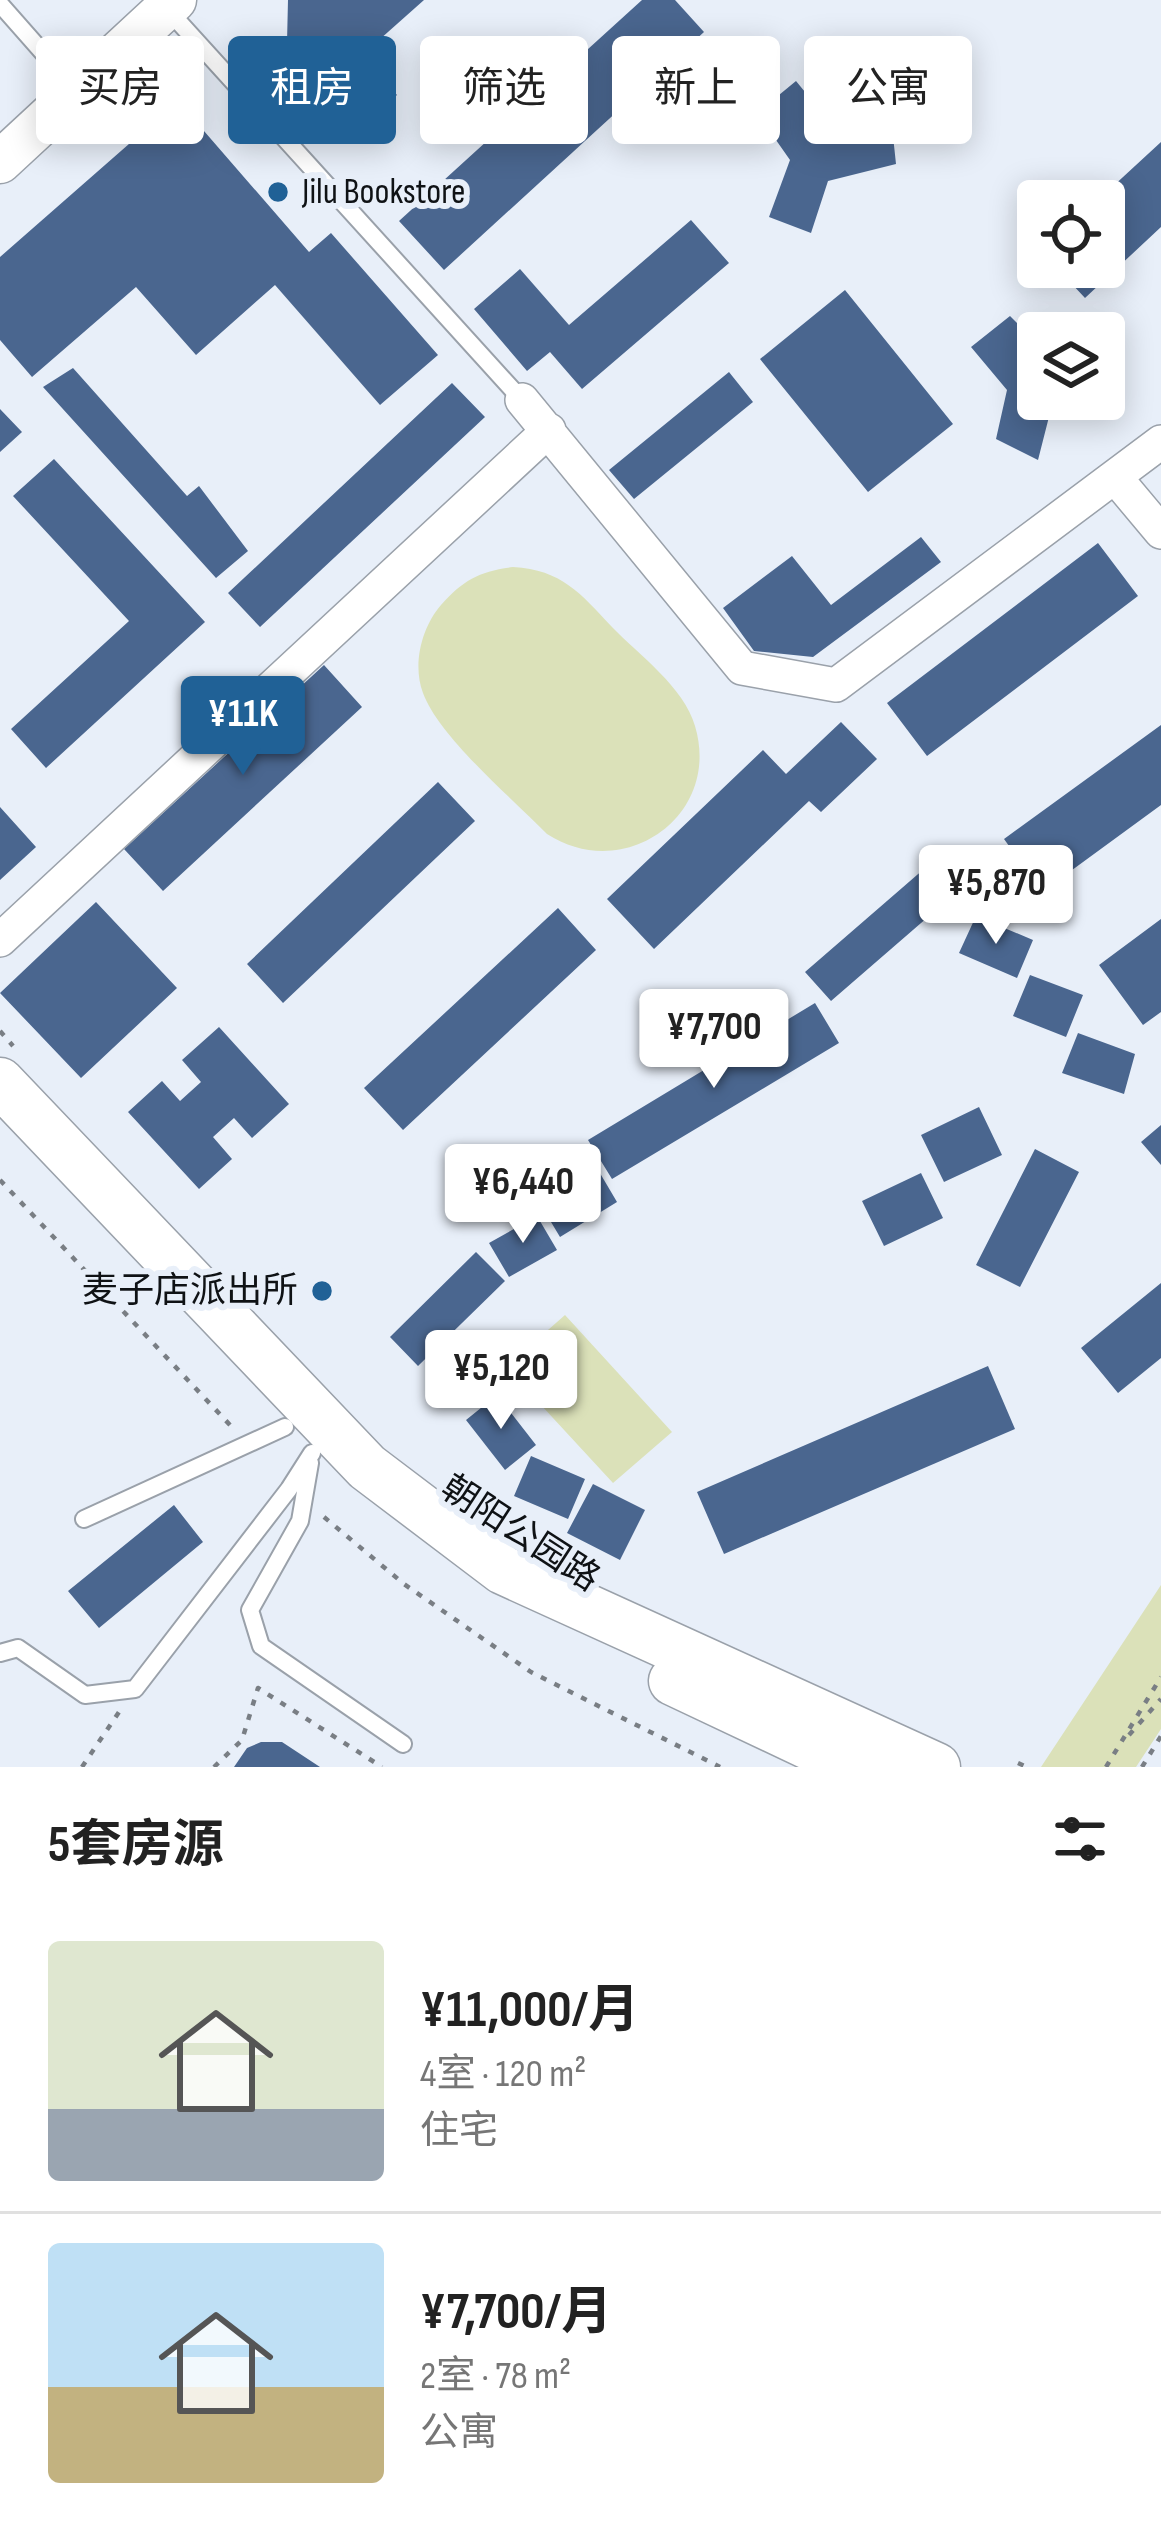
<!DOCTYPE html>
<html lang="zh">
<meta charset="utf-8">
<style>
:root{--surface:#fff;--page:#f2f2f2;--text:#222;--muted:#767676;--line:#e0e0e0;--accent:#206196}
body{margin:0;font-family:"Sofia Sans Condensed","Noto Sans SC",sans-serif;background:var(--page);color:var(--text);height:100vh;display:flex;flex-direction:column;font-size:45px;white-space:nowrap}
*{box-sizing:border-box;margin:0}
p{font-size:39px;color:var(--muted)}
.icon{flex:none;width:66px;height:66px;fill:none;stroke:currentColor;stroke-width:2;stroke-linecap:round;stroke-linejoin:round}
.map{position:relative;height:1767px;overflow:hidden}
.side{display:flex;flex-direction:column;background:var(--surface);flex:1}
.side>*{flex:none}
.hud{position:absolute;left:36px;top:36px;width:1089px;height:108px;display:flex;gap:24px}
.tools{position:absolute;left:1017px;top:180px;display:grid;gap:24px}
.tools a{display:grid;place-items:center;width:108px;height:108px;border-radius:12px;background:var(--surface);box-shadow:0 6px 30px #0003;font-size:60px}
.price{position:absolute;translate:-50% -102px;padding:0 27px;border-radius:12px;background:#fff;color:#222;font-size:39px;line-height:78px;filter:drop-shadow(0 3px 6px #0008)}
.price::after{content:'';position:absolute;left:50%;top:72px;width:36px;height:27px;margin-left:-18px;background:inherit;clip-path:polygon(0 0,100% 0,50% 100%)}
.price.active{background:var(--accent);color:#fff}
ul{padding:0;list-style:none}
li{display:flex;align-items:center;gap:36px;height:300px;padding:0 48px}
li+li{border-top:3px solid var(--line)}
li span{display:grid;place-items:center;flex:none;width:336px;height:240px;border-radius:12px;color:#555}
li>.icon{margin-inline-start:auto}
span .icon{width:144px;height:144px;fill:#fffc;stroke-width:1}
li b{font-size:51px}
h2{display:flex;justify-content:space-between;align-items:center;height:144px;padding:0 48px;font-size:51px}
.chip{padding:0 42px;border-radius:12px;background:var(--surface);box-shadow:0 6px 30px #0003;font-size:42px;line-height:108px}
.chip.active{background:var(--accent);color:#fff}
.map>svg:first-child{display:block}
.green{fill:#dbe1b9}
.building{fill:#4a668f}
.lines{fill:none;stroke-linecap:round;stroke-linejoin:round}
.service-casing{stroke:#9aa1aa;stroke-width:20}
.minor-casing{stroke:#9aa1aa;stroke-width:36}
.tertiary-casing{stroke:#9aa1aa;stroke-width:45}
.secondary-casing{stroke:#9aa1aa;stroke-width:51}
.path{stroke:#797e84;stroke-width:4.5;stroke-dasharray:6 9;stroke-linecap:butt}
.service{stroke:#fff;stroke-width:16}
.minor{stroke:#fff;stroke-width:33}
.tertiary{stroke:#fff;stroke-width:42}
.secondary{stroke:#fff;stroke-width:48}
.poi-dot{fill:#206196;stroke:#e8eff9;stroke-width:4.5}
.labels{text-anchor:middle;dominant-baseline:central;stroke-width:12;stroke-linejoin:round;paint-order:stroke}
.poi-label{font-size:36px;fill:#0f1215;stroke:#e8eff9;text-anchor:start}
.street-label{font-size:36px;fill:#0f1215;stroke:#e8eff9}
</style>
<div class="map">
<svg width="1161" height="1767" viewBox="0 0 1161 1767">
<rect width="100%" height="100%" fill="#e8eff9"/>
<path class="green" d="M 513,567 C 562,570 580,593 612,627 C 639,655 684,687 695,726 C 722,816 624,884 547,834 C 513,799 439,737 423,693 C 412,664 422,627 441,605 C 463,580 480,571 513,567 Z
M 565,1315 L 672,1432 L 613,1483 L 506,1367 Z
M 1161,1585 L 1161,1729 L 1136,1767 L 1041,1767 Z"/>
<path class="building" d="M 288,0 L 424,0 L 361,56 L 397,95 L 339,143 L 286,85 Z
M 642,0 L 675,0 L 704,32 L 444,270 L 399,221 Z
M 796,81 L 837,131 L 891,117 L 896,164 L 828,181 L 811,233 L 769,217 L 790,160 L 757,113 Z
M 178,101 L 309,252 L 331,233 L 438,355 L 380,405 L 275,285 L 196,355 L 136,287 L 32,377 L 0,340 L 0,257 Z
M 1161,142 L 1161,227 L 1085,298 L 1056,267 L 1104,267 L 1104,201 L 1097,201 Z
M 691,220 L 729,263 L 582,389 L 550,352 L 527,371 L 474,309 L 520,269 L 569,325 Z
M 845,290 L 953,424 L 868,492 L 760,359 Z
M 1010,316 L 1038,344 L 1038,399 L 1071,399 L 1052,405 L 1038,460 L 996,439 L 1007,390 L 971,347 Z
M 73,368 L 187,496 L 199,486 L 248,551 L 216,578 L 43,387 Z
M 729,372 L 753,402 L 634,499 L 609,470 Z
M 452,383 L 485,417 L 260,627 L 228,593 Z
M 0,409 L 22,432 L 0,452 Z
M 54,459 L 205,622 L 46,768 L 11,729 L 129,621 L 13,496 Z
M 921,537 L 941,562 L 813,657 L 754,651 L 723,608 L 792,556 L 831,605 Z
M 1098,543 L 1138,596 L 927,756 L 887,703 Z
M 324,665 L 362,707 L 163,891 L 124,849 Z
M 841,722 L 877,759 L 821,812 L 809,801 L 654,949 L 607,899 L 763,750 L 786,774 Z
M 1161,725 L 1161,805 L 1042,892 L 1004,839 Z
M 438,782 L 475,821 L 283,1003 L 247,964 Z
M 0,807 L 36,847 L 0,880 Z
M 947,849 L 973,878 L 831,1001 L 805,972 Z
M 96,902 L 177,988 L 81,1078 L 0,993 Z
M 558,908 L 596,950 L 403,1130 L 364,1088 Z
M 976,916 L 1033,940 L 1017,978 L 959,953 Z
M 1161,919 L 1161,1012 L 1143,1025 L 1099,965 Z
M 1030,975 L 1083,995 L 1066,1037 L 1013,1016 Z
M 815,1003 L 839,1043 L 612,1179 L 588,1140 Z
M 219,1027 L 289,1104 L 252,1138 L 234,1118 L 213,1137 L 232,1159 L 199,1189 L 128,1112 L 162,1081 L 180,1101 L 201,1082 L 182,1060 Z
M 1078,1033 L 1135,1054 L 1124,1094 L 1062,1073 Z
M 979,1107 L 1002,1155 L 944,1182 L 921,1135 Z
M 1161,1125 L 1161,1165 L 1141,1142 Z
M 1035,1149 L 1079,1172 L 1020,1287 L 976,1265 Z
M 594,1163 L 617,1202 L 560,1237 L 536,1197 Z
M 921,1173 L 943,1218 L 884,1246 L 862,1201 Z
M 537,1216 L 557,1250 L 509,1277 L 489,1243 Z
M 476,1252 L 505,1281 L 418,1366 L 390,1337 Z
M 1161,1283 L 1161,1358 L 1118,1393 L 1081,1348 Z
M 988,1366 L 1015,1429 L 724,1554 L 697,1492 Z
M 497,1395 L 536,1445 L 505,1470 L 466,1420 Z
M 531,1456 L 585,1479 L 568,1519 L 514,1496 Z
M 593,1484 L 645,1510 L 620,1560 L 567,1533 Z
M 174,1505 L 203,1542 L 99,1628 L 68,1591 Z
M 261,1742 L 282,1742 L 320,1767 L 234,1767 L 247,1748 Z"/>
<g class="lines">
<defs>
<path id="service" d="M 0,4 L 75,89
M 168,10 L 522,400
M 310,1463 L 300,1521 L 250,1610 L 261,1646 L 403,1744
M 84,1519 L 285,1427
M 0,1653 L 18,1648 L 85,1695 L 135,1689 L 289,1489 L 312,1453"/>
<path id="minor" d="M 522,400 L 742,668 L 836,685 L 1161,442
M 1115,477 L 1161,532
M 0,940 L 549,430"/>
<path id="tertiary" d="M 0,162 L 175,0"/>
<path id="secondary" d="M 0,1082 L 367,1467 L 503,1570 L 936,1767
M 673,1681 L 855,1767"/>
</defs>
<use href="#service" class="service-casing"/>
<use href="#minor" class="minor-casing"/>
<use href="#tertiary" class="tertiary-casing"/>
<use href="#secondary" class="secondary-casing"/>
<path class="path" d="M 0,1031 L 13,1046
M 0,1180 L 230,1425
M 324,1517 L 404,1584 L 531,1672 L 720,1767
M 1129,1735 L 1161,1699
M 1018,1763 L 1027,1767
M 82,1767 L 119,1712
M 214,1767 L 242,1740 L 258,1688 L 382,1767
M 1106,1767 L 1161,1677
M 1142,1767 L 1161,1736"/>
<use href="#service" class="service"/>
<use href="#minor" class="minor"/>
<use href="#tertiary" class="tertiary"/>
<use href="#secondary" class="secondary"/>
</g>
<g class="poi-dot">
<circle cx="278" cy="192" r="12"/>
<circle cx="322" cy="1291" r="12"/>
</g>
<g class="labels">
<g class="poi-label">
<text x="302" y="192">Jilu Bookstore</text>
<text x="298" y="1291" text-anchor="end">麦子店派出所</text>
</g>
<g class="street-label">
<text transform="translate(520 1534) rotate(33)">朝阳公园路</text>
</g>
</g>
</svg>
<div class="tools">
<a><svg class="icon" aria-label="locate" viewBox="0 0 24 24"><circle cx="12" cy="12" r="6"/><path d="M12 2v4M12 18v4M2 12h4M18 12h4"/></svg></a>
<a><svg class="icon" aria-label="layers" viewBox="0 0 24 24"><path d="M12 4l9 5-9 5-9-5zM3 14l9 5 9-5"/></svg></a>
</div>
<b class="price active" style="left:243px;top:778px">¥11K</b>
<b class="price" style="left:996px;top:947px">¥5,870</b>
<b class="price" style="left:714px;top:1091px">¥7,700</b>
<b class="price" style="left:523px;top:1246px">¥6,440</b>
<b class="price" style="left:501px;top:1432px">¥5,120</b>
<div class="hud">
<a class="chip">买房</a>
<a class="chip active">租房</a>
<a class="chip">筛选</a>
<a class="chip">新上</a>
<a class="chip">公寓</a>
</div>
</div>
<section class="side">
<h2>5套房源<svg class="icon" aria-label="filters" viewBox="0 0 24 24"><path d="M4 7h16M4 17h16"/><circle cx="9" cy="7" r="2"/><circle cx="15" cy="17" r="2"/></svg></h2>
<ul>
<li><span style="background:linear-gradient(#dfe7d0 70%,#9aa5b1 0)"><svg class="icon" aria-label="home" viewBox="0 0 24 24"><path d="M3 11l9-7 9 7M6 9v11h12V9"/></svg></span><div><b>¥11,000/月</b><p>4室 · 120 m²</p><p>住宅</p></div></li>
<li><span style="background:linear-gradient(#bfe0f5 60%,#c2b280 0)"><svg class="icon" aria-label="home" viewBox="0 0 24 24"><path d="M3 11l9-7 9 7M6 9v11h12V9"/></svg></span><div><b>¥7,700/月</b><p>2室 · 78 m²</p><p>公寓</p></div></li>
</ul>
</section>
